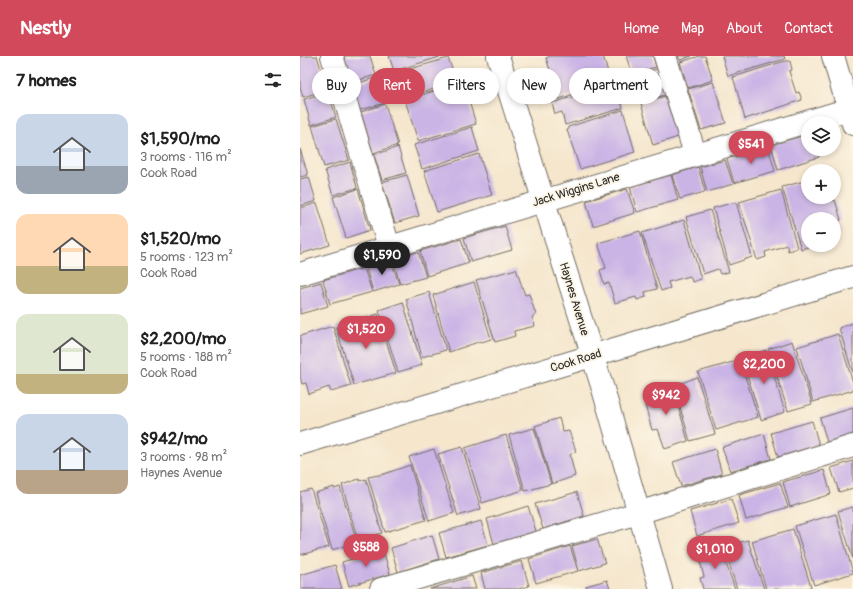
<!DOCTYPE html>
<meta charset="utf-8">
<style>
:root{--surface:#fff;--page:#f2f2f2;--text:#222;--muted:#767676;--accent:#d1495b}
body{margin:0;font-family:Pangolin,sans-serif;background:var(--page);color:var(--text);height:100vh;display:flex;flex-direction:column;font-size:15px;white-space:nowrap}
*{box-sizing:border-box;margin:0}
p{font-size:13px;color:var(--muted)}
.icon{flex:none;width:22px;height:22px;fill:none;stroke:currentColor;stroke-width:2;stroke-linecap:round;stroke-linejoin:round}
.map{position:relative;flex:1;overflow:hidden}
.side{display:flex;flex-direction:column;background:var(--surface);width:300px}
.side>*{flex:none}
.guide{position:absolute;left:12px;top:12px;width:380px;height:36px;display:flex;gap:8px}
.controls{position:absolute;left:501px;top:60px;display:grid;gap:8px}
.controls a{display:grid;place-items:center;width:40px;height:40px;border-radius:50%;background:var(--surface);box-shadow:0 2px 6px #0003;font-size:20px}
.price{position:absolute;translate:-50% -34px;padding:0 9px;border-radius:14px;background:var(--accent);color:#fff;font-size:13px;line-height:26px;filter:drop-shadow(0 1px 2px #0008)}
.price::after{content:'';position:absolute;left:50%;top:24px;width:12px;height:9px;margin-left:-6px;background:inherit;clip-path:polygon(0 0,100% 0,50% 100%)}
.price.on{background:#222;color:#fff}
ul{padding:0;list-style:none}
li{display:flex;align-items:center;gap:12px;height:100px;padding:0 16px}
li span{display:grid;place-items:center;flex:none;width:112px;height:80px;border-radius:12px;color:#555}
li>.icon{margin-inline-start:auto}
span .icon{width:48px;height:48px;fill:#fffc;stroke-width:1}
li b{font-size:17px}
h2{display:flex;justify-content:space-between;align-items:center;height:48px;padding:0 16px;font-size:17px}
.chip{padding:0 14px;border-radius:18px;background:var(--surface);box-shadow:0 2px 6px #0003;font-size:14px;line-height:36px}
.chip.on{background:var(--accent);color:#fff}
header{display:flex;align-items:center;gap:24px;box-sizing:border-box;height:56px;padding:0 20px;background:var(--accent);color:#fff}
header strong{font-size:19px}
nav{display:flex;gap:22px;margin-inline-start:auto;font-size:14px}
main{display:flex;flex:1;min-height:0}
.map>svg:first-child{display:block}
.building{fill:#cab4e6}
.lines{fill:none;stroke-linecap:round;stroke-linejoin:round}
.minor-casing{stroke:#726c63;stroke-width:24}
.minor{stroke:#fff;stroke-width:22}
.labels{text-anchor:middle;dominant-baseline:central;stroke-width:3.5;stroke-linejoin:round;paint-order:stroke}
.street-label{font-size:12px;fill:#2b2b2b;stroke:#fcf5e5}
</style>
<header>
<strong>Nestly</strong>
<nav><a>Home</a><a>Map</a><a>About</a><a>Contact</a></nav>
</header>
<main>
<section class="side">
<h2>7 homes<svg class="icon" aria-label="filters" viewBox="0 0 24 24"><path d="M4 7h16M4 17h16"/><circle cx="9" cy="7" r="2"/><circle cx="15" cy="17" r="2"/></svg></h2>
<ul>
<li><span style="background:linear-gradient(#c9d6e8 65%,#9aa5b1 0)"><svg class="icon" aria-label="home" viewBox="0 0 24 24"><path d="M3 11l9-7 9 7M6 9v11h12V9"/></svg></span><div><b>$1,590/mo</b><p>3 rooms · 116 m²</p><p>Cook Road</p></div></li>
<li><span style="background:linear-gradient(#ffd9b3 65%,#c2b280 0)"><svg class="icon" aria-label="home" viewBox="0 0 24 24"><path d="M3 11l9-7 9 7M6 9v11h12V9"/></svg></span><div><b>$1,520/mo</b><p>5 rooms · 123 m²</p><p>Cook Road</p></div></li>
<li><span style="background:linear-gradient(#dfe7d0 75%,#c2b280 0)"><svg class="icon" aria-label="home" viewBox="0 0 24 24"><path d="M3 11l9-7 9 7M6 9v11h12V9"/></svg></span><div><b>$2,200/mo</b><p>5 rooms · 188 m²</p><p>Cook Road</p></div></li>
<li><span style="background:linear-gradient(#c9d6e8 70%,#b9a48a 0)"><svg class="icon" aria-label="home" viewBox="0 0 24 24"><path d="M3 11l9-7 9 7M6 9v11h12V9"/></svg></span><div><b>$942/mo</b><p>3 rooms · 98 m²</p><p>Haynes Avenue</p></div></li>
</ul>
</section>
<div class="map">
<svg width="553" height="533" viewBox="0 0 553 533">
<rect width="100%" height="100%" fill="#fcf5e5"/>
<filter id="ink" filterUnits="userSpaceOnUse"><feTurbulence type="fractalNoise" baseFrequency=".025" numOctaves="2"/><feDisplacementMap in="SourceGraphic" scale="8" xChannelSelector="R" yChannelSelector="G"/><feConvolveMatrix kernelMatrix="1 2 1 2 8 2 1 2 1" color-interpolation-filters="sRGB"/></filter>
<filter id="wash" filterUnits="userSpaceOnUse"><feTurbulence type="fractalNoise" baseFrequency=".012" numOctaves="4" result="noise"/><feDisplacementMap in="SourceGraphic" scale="16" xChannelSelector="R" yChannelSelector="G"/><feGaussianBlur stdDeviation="0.9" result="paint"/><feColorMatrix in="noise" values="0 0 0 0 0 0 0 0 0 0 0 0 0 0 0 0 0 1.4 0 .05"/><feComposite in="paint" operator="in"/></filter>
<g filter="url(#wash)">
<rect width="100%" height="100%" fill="#f5e6cc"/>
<g id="blocks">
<path class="building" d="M 0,0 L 17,0 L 27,34 L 3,41 L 0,31 Z
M 44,0 L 70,0 L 76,19 L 52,26 Z
M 89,0 L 143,0 L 94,15 Z
M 251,0 L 303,0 L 311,26 L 259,43 L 255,30 L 251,31 L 246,15 L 250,14 L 246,2 Z
M 326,0 L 353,0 L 356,11 L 332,18 Z
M 378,0 L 392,0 L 380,4 Z
M 400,0 L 405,0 L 413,24 L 388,32 L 380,6 Z
M 422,0 L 484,0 L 485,3 L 428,20 Z
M 148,2 L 157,26 L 100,43 L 93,18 Z
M 485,5 L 490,5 L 492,14 L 489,15 L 496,37 L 499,36 L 502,44 L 445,63 L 433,21 Z
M 357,13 L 365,39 L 340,46 L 332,20 Z
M 77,21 L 85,47 L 60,54 L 53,29 Z
M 163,26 L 176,68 L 118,85 L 105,44 Z
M 413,26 L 426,67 L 401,74 L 388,33 Z
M 316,28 L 323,52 L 265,69 L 262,56 L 255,58 L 252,47 Z
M 28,36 L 36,61 L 11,69 L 4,43 Z
M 365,40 L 378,81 L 353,89 L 341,47 Z
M 85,48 L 98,89 L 73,97 L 61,56 Z
M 323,54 L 335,96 L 280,113 L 267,74 L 269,73 L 268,71 Z
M 36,63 L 49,104 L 24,111 L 12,70 Z
M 172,71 L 179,95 L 122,113 L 114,89 Z
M 508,78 L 508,93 L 517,93 L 519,101 L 478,114 L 471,89 Z
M 468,90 L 475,115 L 434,127 L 427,103 Z
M 98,91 L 106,117 L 82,124 L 74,99 Z
M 0,93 L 8,119 L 0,121 Z
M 179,98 L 192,139 L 137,156 L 124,115 Z
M 425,104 L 433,128 L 407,136 L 400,111 Z
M 50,106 L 57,132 L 33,139 L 25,114 Z
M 398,111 L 405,136 L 380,143 L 372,119 Z
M 107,119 L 119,160 L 95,167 L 82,126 Z
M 371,119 L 378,144 L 337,156 L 330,131 Z
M 9,121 L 16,145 L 0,150 L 0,123 Z
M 508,124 L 508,141 L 531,141 L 532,145 L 535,144 L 541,164 L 538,166 L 541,177 L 534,180 L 534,163 L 508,163 L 508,189 L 514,189 L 501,193 L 482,131 Z
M 58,133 L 70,174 L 46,182 L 33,141 Z
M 327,133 L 335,157 L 293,170 L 286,145 Z
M 481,134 L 497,192 L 488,195 L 487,189 L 465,196 L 466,201 L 457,204 L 439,146 Z
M 436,146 L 452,201 L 429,209 L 413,152 Z
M 17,147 L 30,189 L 0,198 L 0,152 Z
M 410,154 L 429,216 L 420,218 L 418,213 L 403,218 L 386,161 Z
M 384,164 L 401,223 L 392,226 L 390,220 L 368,226 L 370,232 L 361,235 L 342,177 Z
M 205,170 L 212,194 L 171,206 L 164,182 Z
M 340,175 L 357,233 L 345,236 L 346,241 L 337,244 L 336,241 L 315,247 L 309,227 L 304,228 L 300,214 L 306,212 L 298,187 Z
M 161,183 L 169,207 L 127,220 L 120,195 Z
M 118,196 L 126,221 L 100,228 L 93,203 Z
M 91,204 L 99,228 L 73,236 L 66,211 Z
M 64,212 L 72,236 L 30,248 L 23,224 Z
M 216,213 L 225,239 L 229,238 L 236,259 L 232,261 L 235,270 L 214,275 L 215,280 L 195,286 L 176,224 Z
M 21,226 L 28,250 L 0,258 L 0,232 Z
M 174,226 L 191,283 L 182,286 L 181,285 L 149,296 L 133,239 Z
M 129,236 L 146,294 L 122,301 L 106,243 Z
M 103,246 L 122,309 L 98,316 L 79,254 Z
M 78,258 L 96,317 L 54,329 L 36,271 Z
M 553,267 L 553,318 L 539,272 Z
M 33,270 L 51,330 L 31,336 L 29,331 L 9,338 L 6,327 L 2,328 L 0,321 L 0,280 Z
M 538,278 L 553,327 L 553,334 L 513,346 L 497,291 Z
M 492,285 L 512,348 L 488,355 L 468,293 Z
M 466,294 L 485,356 L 461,364 L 442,302 Z
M 440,304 L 458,361 L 416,374 L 398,316 Z
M 397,321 L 415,378 L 390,385 L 374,330 Z
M 372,328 L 388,385 L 365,393 L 358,373 L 352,374 L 345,349 L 350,347 L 347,337 Z
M 553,352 L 553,378 L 527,386 L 520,362 Z
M 259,362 L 263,376 L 269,375 L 276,395 L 270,399 L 275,420 L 252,428 L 235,370 Z
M 512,365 L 519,389 L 478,401 L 471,377 Z
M 234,372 L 251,428 L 225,435 L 209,379 Z
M 464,378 L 471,403 L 430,415 L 422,391 Z
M 206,379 L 223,434 L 182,447 L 165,392 Z
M 162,391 L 181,453 L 158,460 L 138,398 Z
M 134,393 L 154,457 L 129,465 L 109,401 Z
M 415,393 L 422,418 L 381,430 L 373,406 Z
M 553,405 L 553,432 L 539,436 L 531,412 Z
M 110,409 L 126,464 L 85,476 L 68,421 L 84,418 Z
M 524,414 L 531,438 L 490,451 L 483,426 Z
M 59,423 L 60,425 L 66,423 L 82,477 L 58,484 L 42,429 Z
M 480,427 L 488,451 L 446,464 L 439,439 Z
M 34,431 L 34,433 L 40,431 L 57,486 L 32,494 L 15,437 Z
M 11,433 L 29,491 L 0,499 L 0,436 Z
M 277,436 L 284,460 L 243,473 L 235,448 Z
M 431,443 L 439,467 L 397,480 L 390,455 Z
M 228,450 L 236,475 L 194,488 L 187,463 Z
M 553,451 L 553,503 L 538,455 Z
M 536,458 L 553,517 L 514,529 L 495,470 Z
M 181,465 L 188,489 L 146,501 L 139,477 Z
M 493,473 L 511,531 L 504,533 L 466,533 L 452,485 Z
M 132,479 L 139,503 L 98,516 L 91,492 Z
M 297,483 L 305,507 L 279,515 L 272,490 Z
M 448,484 L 464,533 L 437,533 L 424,491 Z
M 270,490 L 278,515 L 236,527 L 229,503 Z
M 420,490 L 435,533 L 403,533 L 400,522 L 404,521 L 398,497 Z
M 83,494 L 90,518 L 49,530 L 42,506 Z
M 222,505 L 229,530 L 218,533 L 185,533 L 181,517 Z
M 35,509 L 42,533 L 0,533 L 0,519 Z
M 172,520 L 176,533 L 130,533 Z
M 307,524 L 310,533 L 287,533 L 286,530 Z"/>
</g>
</g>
<g filter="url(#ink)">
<use href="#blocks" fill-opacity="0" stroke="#726c63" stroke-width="1"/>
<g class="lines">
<defs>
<path id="minor" d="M 32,0 L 89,191
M 198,0 L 303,333 L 361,533
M 365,0 L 395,98
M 533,0 L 553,68
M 0,218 L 553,52
M 0,388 L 553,221
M 81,533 L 338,457 L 553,390"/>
</defs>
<use href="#minor" class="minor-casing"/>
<use href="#minor" class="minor"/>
</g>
</g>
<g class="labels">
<g class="street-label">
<text transform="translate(276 134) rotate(-17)">Jack Wiggins Lane</text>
<text transform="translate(274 243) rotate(73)">Haynes Avenue</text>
<text transform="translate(276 305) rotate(-17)">Cook Road</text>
</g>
</g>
</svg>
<div class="controls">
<a><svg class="icon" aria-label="layers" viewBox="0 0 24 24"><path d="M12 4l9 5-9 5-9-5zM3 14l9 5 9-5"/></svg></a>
<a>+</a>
<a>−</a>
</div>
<b class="price" style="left:451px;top:109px">$541</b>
<b class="price on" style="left:82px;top:220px">$1,590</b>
<b class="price" style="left:66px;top:294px">$1,520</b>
<b class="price" style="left:464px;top:329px">$2,200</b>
<b class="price" style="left:366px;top:360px">$942</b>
<b class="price" style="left:66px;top:512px">$588</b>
<b class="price" style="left:415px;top:514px">$1,010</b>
<div class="guide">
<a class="chip">Buy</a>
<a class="chip on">Rent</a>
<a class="chip">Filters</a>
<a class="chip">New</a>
<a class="chip">Apartment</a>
</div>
</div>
</main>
